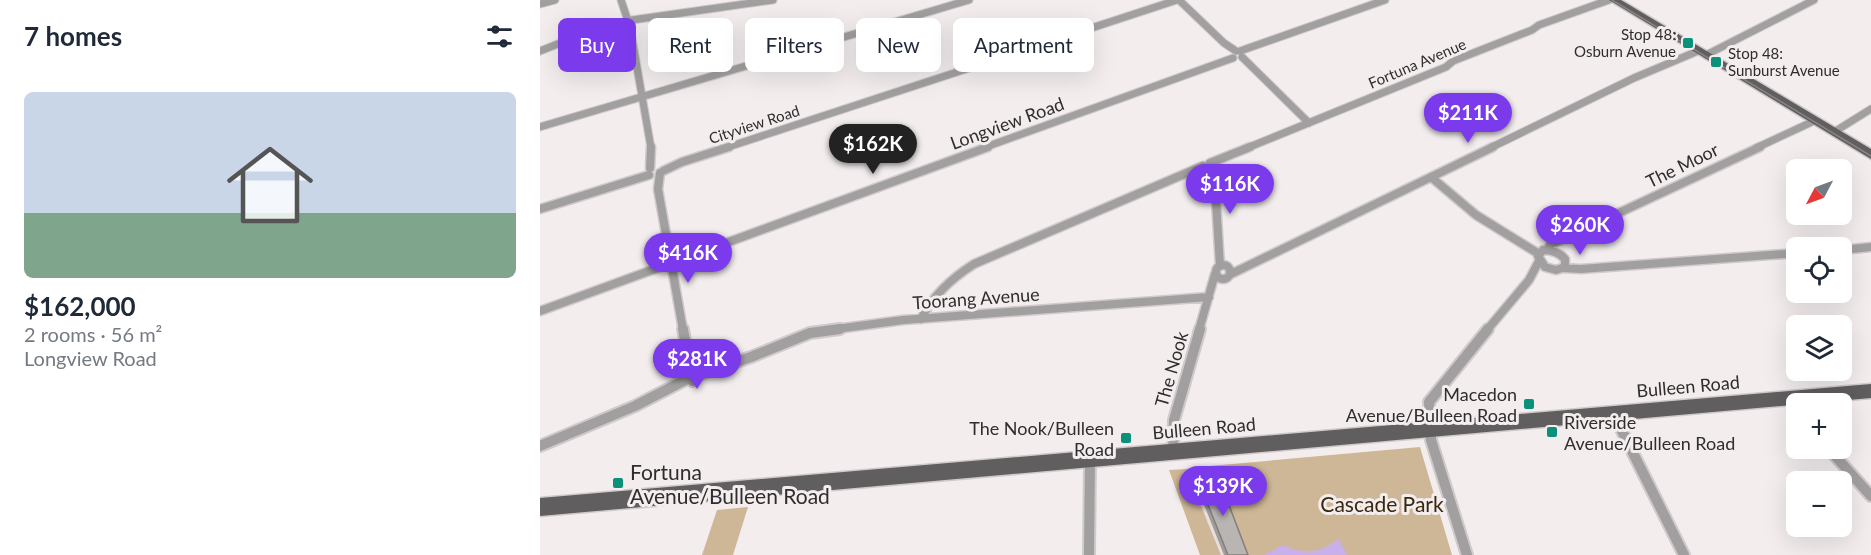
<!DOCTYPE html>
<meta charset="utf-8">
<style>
:root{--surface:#fff;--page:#f2f2f3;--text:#1f2937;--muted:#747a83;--line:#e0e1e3;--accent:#7c3aed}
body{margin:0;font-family:Lato,sans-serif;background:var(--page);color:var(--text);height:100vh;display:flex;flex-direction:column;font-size:22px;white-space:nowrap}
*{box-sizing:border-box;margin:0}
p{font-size:20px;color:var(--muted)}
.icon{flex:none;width:33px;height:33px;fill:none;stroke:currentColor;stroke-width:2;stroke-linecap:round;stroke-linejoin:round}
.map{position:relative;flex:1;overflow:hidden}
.sheet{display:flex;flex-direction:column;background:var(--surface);width:540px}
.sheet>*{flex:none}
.hud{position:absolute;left:18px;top:18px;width:570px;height:54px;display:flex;gap:12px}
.needle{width:39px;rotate:229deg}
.buttons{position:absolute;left:1246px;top:159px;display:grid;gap:12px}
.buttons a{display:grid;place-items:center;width:66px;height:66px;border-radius:9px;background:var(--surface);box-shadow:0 6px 24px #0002;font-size:30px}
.price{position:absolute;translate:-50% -51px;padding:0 14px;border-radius:21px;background:var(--accent);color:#fff;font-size:20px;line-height:39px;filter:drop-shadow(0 2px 3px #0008)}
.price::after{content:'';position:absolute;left:50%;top:36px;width:18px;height:14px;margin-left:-9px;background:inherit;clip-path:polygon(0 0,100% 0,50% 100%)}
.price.current{background:#222;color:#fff}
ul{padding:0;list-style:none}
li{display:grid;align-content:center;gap:12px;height:318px;padding:0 24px}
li+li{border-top:2px solid var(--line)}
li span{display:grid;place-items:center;height:186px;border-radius:9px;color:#555}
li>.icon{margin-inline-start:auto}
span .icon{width:108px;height:108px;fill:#fffc;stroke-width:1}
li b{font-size:26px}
h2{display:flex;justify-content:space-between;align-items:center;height:72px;padding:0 24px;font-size:26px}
.chip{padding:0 21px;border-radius:9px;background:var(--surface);box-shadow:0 6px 24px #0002;font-size:21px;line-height:54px}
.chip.current{background:var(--accent);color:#fff}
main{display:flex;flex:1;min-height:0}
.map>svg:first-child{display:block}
.built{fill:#eaddde}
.green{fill:#ceb796}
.water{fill:#c9b0eb}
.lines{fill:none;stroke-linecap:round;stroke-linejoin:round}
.street-far2-casing{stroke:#d0cacb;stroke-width:9}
.street-far1-casing{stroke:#d0cacb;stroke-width:11}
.street-casing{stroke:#d0cacb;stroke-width:14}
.primary-casing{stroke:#d0cacb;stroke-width:3}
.street-far2{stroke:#a19fa0;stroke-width:7}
.street-far1{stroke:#a19fa0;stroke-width:8}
.street{stroke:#a19fa0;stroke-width:10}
.primary{fill:#615e60;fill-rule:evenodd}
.tram{stroke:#878384;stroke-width:1.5}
.wall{fill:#9f9c9a}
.building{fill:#b9b5b3;stroke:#827f7d;stroke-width:1.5}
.poi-dot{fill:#0a917a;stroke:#f3edee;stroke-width:2}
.labels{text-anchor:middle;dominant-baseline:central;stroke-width:6;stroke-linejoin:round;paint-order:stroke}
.far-poi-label{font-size:15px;fill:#2f2d2d;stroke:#f3edee;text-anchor:end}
.far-street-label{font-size:15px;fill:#2f2d2d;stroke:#f3edee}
.street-label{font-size:18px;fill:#2f2d2d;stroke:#f3edee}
.poi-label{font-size:18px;fill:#2f2d2d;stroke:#f3edee;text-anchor:end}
.near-poi-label{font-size:21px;fill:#2f2d2d;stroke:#f3edee;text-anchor:start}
.near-park-label{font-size:21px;fill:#38280e;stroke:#f3edee}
</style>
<main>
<section class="sheet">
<h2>7 homes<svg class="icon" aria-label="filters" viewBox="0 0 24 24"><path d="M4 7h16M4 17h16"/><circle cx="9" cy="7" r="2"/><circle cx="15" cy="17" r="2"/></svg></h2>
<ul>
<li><span style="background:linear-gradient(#c9d6e8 65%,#7fa58c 0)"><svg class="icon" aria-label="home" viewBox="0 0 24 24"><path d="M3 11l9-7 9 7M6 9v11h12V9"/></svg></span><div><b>$162,000</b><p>2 rooms · 56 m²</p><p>Longview Road</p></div></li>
</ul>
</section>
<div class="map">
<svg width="1331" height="555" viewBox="0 0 1331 555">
<rect width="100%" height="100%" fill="#f3edee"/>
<path class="built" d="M 670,466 L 706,555 L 681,555 L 646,469 Z"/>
<path class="green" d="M 880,447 L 912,555 L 706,555 L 670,466 Z
M 646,469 L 681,555 L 660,555 L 629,470 Z
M 208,507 L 193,555 L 162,555 L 177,510 Z"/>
<path class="water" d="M 799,539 L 807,555 L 724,555 L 743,545 C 764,555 780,553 799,539 Z"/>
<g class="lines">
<defs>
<path id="street-far2" d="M 81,0 L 90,27 L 111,148
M 639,0 L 684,43 L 696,51
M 0,4 L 15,0
M 0,51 L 53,30 L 92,20 L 233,0
M 700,51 L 845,0
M 1166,55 L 1274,0
M 702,57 L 769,123
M 0,127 L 429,0
M 1294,132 L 1331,109
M 185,148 L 637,0
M 443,148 L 693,58
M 707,148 L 906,67 L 913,61 L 992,30 L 999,25 L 1069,0
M 950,148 L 1094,78 L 1158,51
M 1216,148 L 1274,121"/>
<path id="street-far1" d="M 670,163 L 710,147
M 110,168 L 111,147
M 674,169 L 680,266
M 123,171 L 142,162 L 189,147
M 120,173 L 118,189 L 143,330
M 891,177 L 936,215 L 999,254
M 0,209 L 109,175
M 1003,250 C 1012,250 1019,252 1025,259 L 1025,267 L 1016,270 L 1005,267 L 998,256 Z
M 1007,250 L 1010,245 L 1220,147
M 1302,250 L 1331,247
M676 272a7 7 0 1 1 14 0a7 7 0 1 1-14 0Z
M 1023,268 L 1041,269 L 1257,253
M 691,274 L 953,147
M 0,311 L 448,147
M 381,319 C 393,295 412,278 434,264 L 663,166
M 289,330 L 363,320 L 669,297
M 659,330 L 675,274
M 947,330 L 989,280 L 999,261"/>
<path id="street" d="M 143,329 L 152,381
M 1073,413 L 1144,555
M 0,446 L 95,406 L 151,377 L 211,357 L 270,333 L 300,329
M 1288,448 L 1331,496
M 633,452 L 634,420 L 660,329
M 549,555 L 550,459
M 927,555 L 891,440 L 889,402 L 948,329"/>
<path id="primary" d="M 1069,0 L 1081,0 L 1331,149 L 1331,159 Z
M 1331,384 L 1331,398 L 0,516 L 0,498 Z"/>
</defs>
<use href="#street-far2" class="street-far2-casing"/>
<use href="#street-far1" class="street-far1-casing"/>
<use href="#street" class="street-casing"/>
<use href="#primary" class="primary-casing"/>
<use href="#street-far2" class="street-far2"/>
<use href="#street-far1" class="street-far1"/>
<use href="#street" class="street"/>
<use href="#primary" class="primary"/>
<path class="tram" d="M 1072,0 L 1331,156"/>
</g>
<path class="wall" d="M 659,482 L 708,555 L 684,555 L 659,492 Z"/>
<path class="building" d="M 679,479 L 708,555 L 688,555 L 659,482 Z"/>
<g class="poi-dot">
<rect x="1142" y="37" width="12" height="12" rx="3"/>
<rect x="1170" y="56" width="12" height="12" rx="3"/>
<rect x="983" y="398" width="12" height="12" rx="3"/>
<rect x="1006" y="426" width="12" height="12" rx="3"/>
<rect x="580" y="432" width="12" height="12" rx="3"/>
<rect x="72" y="477" width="12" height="12" rx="3"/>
</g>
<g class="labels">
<g class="far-poi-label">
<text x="1136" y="34">Stop 48:<tspan x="1136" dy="17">Osburn Avenue</tspan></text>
<text x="1188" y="53" text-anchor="start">Stop 48:<tspan x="1188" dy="17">Sunburst Avenue</tspan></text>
</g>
<g class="far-street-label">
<text transform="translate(877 63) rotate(-23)">Fortuna Avenue</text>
<text transform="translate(214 124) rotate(-18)">Cityview Road</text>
</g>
<g class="street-label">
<text transform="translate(467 123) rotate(-20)">Longview Road</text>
<text transform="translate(1142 165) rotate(-26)">The Moor</text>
<text transform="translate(436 298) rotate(-4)">Toorang Avenue</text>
<text transform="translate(631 369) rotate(-74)">The Nook</text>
<text transform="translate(1148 386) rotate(-5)">Bulleen Road</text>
<text transform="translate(664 428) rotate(-5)">Bulleen Road</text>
</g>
<g class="poi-label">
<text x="977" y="394">Macedon<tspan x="977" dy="21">Avenue/Bulleen Road</tspan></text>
<text x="1024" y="422" text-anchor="start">Riverside<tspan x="1024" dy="21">Avenue/Bulleen Road</tspan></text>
<text x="574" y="428">The Nook/Bulleen<tspan x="574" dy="21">Road</tspan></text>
</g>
<g class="near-poi-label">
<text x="90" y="471">Fortuna<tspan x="90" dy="24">Avenue/Bulleen Road</tspan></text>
</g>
<g class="near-park-label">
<text x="842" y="503">Cascade Park</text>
</g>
</g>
</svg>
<div class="buttons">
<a><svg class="needle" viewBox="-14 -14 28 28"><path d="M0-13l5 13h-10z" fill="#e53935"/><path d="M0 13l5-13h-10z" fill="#747a83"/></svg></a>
<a><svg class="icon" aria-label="locate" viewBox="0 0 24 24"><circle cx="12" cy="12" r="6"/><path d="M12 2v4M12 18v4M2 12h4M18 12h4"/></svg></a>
<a><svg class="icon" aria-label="layers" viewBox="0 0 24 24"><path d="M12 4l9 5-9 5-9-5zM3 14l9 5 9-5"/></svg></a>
<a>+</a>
<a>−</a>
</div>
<b class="price" style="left:928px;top:144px">$211K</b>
<b class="price current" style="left:333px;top:175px">$162K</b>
<b class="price" style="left:690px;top:215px">$116K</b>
<b class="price" style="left:1040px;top:256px">$260K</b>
<b class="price" style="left:148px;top:284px">$416K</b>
<b class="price" style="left:157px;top:390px">$281K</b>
<b class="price" style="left:683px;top:517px">$139K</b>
<div class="hud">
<a class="chip current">Buy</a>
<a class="chip">Rent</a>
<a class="chip">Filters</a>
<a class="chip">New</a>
<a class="chip">Apartment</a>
</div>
</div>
</main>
